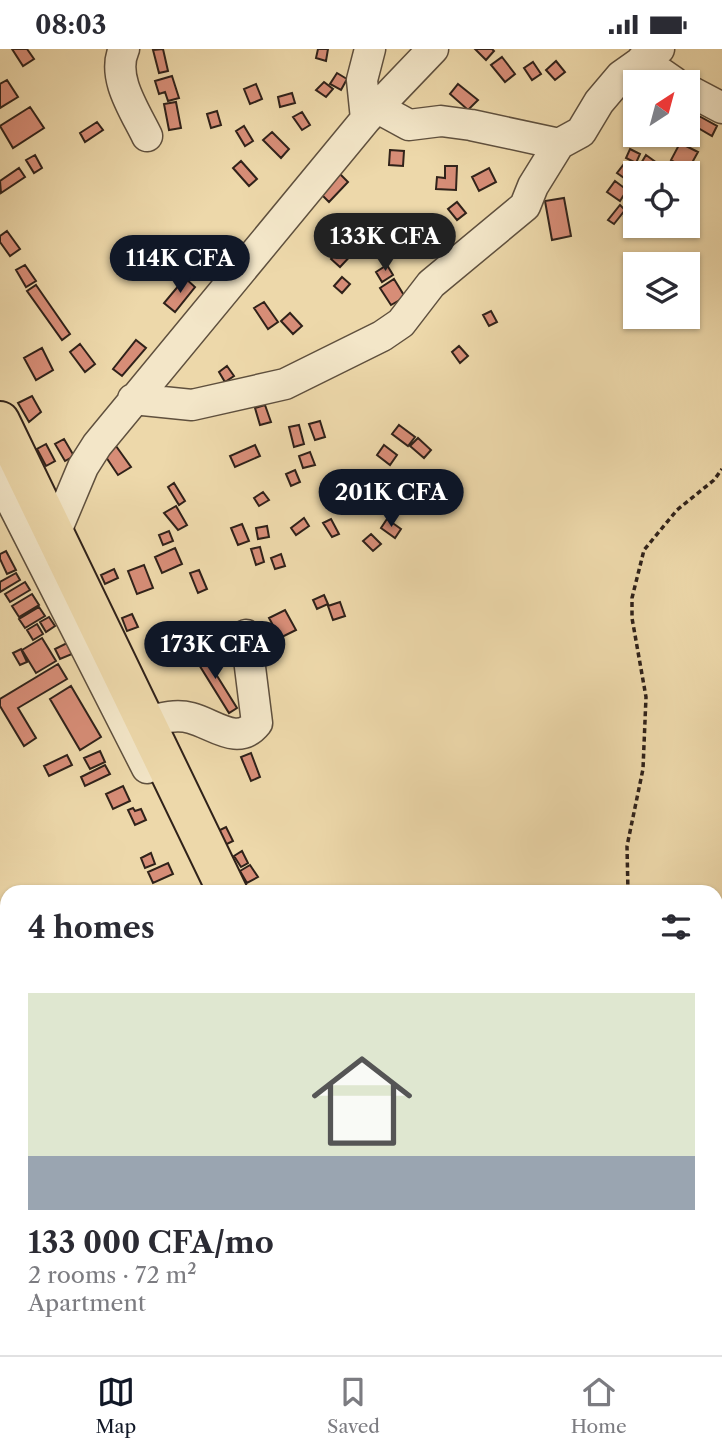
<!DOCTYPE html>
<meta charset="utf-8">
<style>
:root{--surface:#fff;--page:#f7f7f7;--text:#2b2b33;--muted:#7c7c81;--line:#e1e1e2;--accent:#111827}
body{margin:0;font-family:"Libre Caslon Text",serif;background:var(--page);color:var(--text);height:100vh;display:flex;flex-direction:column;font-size:26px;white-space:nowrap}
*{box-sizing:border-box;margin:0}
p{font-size:23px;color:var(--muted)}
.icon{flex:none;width:38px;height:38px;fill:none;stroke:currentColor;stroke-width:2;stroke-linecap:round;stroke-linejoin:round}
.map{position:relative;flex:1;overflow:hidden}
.side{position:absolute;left:0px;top:836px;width:723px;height:471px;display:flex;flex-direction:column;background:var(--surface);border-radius:21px 21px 0 0;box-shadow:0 2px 5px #0004}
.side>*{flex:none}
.needle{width:46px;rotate:36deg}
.fabs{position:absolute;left:623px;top:21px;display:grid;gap:14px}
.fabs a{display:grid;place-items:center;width:77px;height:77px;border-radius:0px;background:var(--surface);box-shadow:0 2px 5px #0004;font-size:35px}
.price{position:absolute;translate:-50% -60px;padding:0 16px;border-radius:24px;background:var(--accent);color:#fff;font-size:23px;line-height:46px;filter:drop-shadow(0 2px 4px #0008)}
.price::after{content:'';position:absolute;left:50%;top:42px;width:21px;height:16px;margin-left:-10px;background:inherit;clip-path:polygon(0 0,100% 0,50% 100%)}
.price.selected{background:#222;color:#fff}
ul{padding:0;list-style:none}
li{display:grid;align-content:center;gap:14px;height:371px;padding:0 28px}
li+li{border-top:2px solid var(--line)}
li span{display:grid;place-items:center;height:217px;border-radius:0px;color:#555}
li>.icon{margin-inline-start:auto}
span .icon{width:126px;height:126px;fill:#fffc;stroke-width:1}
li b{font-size:30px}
h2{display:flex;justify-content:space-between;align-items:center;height:84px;padding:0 28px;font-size:30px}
.status{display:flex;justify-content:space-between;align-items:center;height:49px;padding:0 35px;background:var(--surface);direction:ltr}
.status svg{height:19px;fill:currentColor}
.menu{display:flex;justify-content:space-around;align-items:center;height:98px;border-top:2px solid var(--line);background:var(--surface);font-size:19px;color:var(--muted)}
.menu a{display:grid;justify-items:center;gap:4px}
.menu .selected{color:var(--accent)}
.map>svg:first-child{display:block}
.building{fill:#d78d77;stroke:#30221a;stroke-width:2}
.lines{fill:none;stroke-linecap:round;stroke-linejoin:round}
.minor-casing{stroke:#5f503e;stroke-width:33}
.major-casing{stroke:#30221a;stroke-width:42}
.path{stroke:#30221a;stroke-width:3.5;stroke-dasharray:5 3.5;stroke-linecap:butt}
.minor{stroke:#f3e6c8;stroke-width:30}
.major{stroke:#edd8aa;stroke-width:38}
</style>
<div class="status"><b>08:03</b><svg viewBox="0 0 49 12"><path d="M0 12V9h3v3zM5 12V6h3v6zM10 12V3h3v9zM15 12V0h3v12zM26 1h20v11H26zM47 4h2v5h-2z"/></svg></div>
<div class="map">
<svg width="722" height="1306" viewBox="0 0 722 1306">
<rect width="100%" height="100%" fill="#edd8aa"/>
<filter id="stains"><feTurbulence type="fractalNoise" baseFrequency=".00286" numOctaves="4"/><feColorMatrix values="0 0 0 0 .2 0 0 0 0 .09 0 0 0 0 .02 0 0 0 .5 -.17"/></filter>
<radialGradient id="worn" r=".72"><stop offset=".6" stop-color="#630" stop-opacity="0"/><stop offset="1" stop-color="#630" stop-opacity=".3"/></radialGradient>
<path class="building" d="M 12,0 L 27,0 L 34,10 L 23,17 Z
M 163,0 L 168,22 L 159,24 L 153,1 Z
M 318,0 L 328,0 L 326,12 L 316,9 Z
M 475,0 L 492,0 L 494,2 L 486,11 Z
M 502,8 L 515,25 L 505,33 L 491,16 Z
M 556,12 L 565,23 L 555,31 L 546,21 Z
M 533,13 L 541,25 L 532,31 L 524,19 Z
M 337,24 L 347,30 L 341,41 L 330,35 Z
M 172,27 L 179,49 L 168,52 L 165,43 L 159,45 L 155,32 Z
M 7,31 L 18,48 L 0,59 L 0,35 Z
M 324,33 L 333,40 L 326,48 L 316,41 Z
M 256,35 L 262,50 L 250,55 L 244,40 Z
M 458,35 L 478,51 L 468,61 L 450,45 Z
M 292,44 L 295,54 L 280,58 L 278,48 Z
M 176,53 L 181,79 L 169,81 L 164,55 Z
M 30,58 L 44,79 L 13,99 L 0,77 Z
M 217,62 L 221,76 L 211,79 L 207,65 Z
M 302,63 L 310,76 L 302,81 L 293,68 Z
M 699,67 L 717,77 L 712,87 L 693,76 Z
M 97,73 L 103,81 L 85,93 L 80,84 Z
M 244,77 L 253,92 L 245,97 L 236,82 Z
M 272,83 L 289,100 L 281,109 L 263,91 Z
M 680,94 L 698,103 L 688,121 L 671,111 Z
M 630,100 L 640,105 L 636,114 L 626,109 Z
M 390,101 L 404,102 L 403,117 L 389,116 Z
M 35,106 L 42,119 L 34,124 L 26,111 Z
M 646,106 L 657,114 L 651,123 L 640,116 Z
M 241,112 L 257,130 L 249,137 L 233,119 Z
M 624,115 L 636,124 L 630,133 L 617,124 Z
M 445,117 L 457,117 L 456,141 L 436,140 L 437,128 L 445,129 Z
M 19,119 L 25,128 L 1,144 L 0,132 Z
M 489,119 L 496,133 L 479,142 L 472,128 Z
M 339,124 L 348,133 L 329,153 L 320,144 Z
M 615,132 L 627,141 L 620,152 L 607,143 Z
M 564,149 L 571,187 L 552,191 L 545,152 Z
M 457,153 L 466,164 L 457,171 L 448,160 Z
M 620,156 L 625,161 L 614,175 L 608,171 Z
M 631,156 L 635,158 L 635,174 L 624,167 Z
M 363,172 L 370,181 L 357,191 L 350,181 Z
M 422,178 L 429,189 L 417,196 L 410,185 Z
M 334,180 L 356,201 L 340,218 L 331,210 L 339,201 L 326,189 Z
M 7,182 L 20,200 L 10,207 L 0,193 L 0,187 Z
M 371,189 L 377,200 L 367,206 L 361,195 Z
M 392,194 L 398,205 L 389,209 L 383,198 Z
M 25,216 L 36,232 L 26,238 L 16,221 Z
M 387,216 L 393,226 L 382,233 L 376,223 Z
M 342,228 L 350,235 L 342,244 L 334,237 Z
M 185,229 L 195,238 L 175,263 L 164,254 Z
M 394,230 L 405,248 L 391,256 L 380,239 Z
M 36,236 L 70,285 L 62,291 L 27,242 Z
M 264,253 L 278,273 L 268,280 L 254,259 Z
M 491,262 L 497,273 L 489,277 L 483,266 Z
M 290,264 L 302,277 L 293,285 L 281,272 Z
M 136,291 L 146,299 L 122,327 L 113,320 Z
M 80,295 L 95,315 L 85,323 L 70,303 Z
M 459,297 L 468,307 L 460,314 L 452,303 Z
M 42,299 L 53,321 L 36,331 L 24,309 Z
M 227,317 L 234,327 L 225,333 L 219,323 Z
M 32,347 L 41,363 L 29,373 L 18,354 Z
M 265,356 L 271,373 L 260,376 L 255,359 Z
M 320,372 L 325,388 L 315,391 L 309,375 Z
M 299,376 L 304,395 L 294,398 L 289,378 Z
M 399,376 L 415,388 L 408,397 L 392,385 Z
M 418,389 L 431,401 L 424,409 L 410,397 Z
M 64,390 L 74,407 L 65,412 L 55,395 Z
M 46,395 L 55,412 L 46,417 L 37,400 Z
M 255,396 L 260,407 L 235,418 L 230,407 Z
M 384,396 L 397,406 L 390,416 L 377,406 Z
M 116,397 L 131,418 L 118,426 L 104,405 Z
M 310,403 L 315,416 L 303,419 L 299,407 Z
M 295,421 L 300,433 L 291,437 L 286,425 Z
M 174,434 L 185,452 L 179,456 L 168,438 Z
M 263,443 L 269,451 L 259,457 L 254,449 Z
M 176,457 L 187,476 L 178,481 L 164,464 Z
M 304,469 L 309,477 L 296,486 L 291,479 Z
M 331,470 L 339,485 L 332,488 L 323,474 Z
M 387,470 L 401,480 L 395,489 L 381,479 Z
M 242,475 L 249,492 L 238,496 L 231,479 Z
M 267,477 L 269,488 L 258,490 L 256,479 Z
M 169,482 L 173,492 L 163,496 L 159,486 Z
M 371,485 L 381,495 L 373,502 L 363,492 Z
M 260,498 L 264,513 L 256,516 L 251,500 Z
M 175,499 L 182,515 L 162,524 L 155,508 Z
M 6,502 L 16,521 L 7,525 L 0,510 L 0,505 Z
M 281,505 L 285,517 L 275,520 L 271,509 Z
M 144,516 L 153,539 L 137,545 L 128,522 Z
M 114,520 L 118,529 L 105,535 L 101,526 Z
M 199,521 L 207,540 L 198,544 L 190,524 Z
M 16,524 L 20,531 L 0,543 L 0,533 Z
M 25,533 L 30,541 L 10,553 L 5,545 Z
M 32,545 L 39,556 L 19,568 L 12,557 Z
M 324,546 L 328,555 L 317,560 L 313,551 Z
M 340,553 L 345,567 L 333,571 L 328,557 Z
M 39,558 L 45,567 L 25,579 L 19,570 Z
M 285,561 L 296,581 L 280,589 L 269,569 Z
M 132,565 L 138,578 L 127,582 L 122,569 Z
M 49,568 L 55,577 L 46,583 L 40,573 Z
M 37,575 L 43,585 L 33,591 L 27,581 Z
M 42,589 L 56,612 L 36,624 L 22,601 Z
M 67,594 L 72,605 L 60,610 L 55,600 Z
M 21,600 L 27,613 L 20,616 L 13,604 Z
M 201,601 L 237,659 L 229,664 L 193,606 Z
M 58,615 L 67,630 L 18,659 L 36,689 L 24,697 L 0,657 L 0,650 Z
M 71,637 L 101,688 L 80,701 L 50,650 Z
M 100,702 L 105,713 L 90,720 L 84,709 Z
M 251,704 L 260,728 L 251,732 L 241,708 Z
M 67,706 L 72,716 L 49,727 L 44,717 Z
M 105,716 L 110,725 L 85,737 L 81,728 Z
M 123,737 L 130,752 L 113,760 L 106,745 Z
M 133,759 L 135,762 L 141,760 L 146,771 L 135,776 L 128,761 Z
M 226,778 L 233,792 L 225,796 L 218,782 Z
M 242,802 L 248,814 L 241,818 L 234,807 Z
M 151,804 L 155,815 L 145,819 L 141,809 Z
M 168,814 L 173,825 L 153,834 L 148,823 Z
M 250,816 L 258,828 L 247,834 L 240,822 Z
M 6,1266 L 7,1287 L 3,1289 L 0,1282 L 0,1269 Z"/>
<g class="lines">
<defs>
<path id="minor" d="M 124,0 C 111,28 135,62 147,87
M 642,11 L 674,33
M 688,41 L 722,59
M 376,58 L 409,76 L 441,72 L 471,76 L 559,95
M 366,70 L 362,31 L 370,0
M 133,350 L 192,356 L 285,335 L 382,287 L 401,274 L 431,235 L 525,157 L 533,137 L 559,95 L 581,83 L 599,53 L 621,27 L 659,0
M 0,430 L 147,719
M 54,487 L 83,418 L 97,396 L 366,70 L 433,0
M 147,673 C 162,669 176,665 191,669 C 214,675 238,698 257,674 L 246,586
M 0,1228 L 7,1231
M 115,1300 L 122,1306
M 389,1300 L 392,1306"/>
<path id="major" d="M 0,372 L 228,844
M 446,1300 L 448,1306"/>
</defs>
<use href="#minor" class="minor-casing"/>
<use href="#major" class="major-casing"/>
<path class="path" d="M 628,844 L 627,797 L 643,720 L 646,648 L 632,569 L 632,549 L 644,501 L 677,461 L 714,431 L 722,420
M 716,1224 L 722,1246"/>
<use href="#minor" class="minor"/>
<use href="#major" class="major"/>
</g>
<rect width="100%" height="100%" filter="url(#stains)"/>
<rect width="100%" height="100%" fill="url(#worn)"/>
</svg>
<div class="fabs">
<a><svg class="needle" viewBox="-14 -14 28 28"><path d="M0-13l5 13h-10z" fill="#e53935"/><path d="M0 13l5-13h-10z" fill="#7c7c81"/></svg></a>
<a><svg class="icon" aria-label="locate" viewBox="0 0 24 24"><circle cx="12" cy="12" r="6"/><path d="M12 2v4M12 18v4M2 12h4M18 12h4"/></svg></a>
<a><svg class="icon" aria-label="layers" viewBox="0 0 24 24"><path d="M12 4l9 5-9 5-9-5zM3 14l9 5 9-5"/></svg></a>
</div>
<b class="price selected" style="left:385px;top:224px">133K CFA</b>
<b class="price" style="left:180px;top:246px">114K CFA</b>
<b class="price" style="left:391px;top:480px">201K CFA</b>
<b class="price" style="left:215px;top:632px">173K CFA</b>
<section class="side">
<h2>4 homes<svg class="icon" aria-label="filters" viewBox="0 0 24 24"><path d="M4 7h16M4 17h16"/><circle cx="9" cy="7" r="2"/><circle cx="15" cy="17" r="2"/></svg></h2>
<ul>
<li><span style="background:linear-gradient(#dfe7d0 75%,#9aa5b1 0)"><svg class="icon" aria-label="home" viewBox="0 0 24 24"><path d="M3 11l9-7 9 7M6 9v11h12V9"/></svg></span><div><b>133 000 CFA/mo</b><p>2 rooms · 72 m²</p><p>Apartment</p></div></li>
</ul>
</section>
</div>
<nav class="menu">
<a class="selected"><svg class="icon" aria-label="map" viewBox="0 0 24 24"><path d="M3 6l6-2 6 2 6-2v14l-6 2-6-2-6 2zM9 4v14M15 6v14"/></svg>Map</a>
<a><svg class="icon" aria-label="saved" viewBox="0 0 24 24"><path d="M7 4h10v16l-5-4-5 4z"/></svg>Saved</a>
<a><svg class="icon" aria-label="home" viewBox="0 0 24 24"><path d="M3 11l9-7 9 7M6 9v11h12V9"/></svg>Home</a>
</nav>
